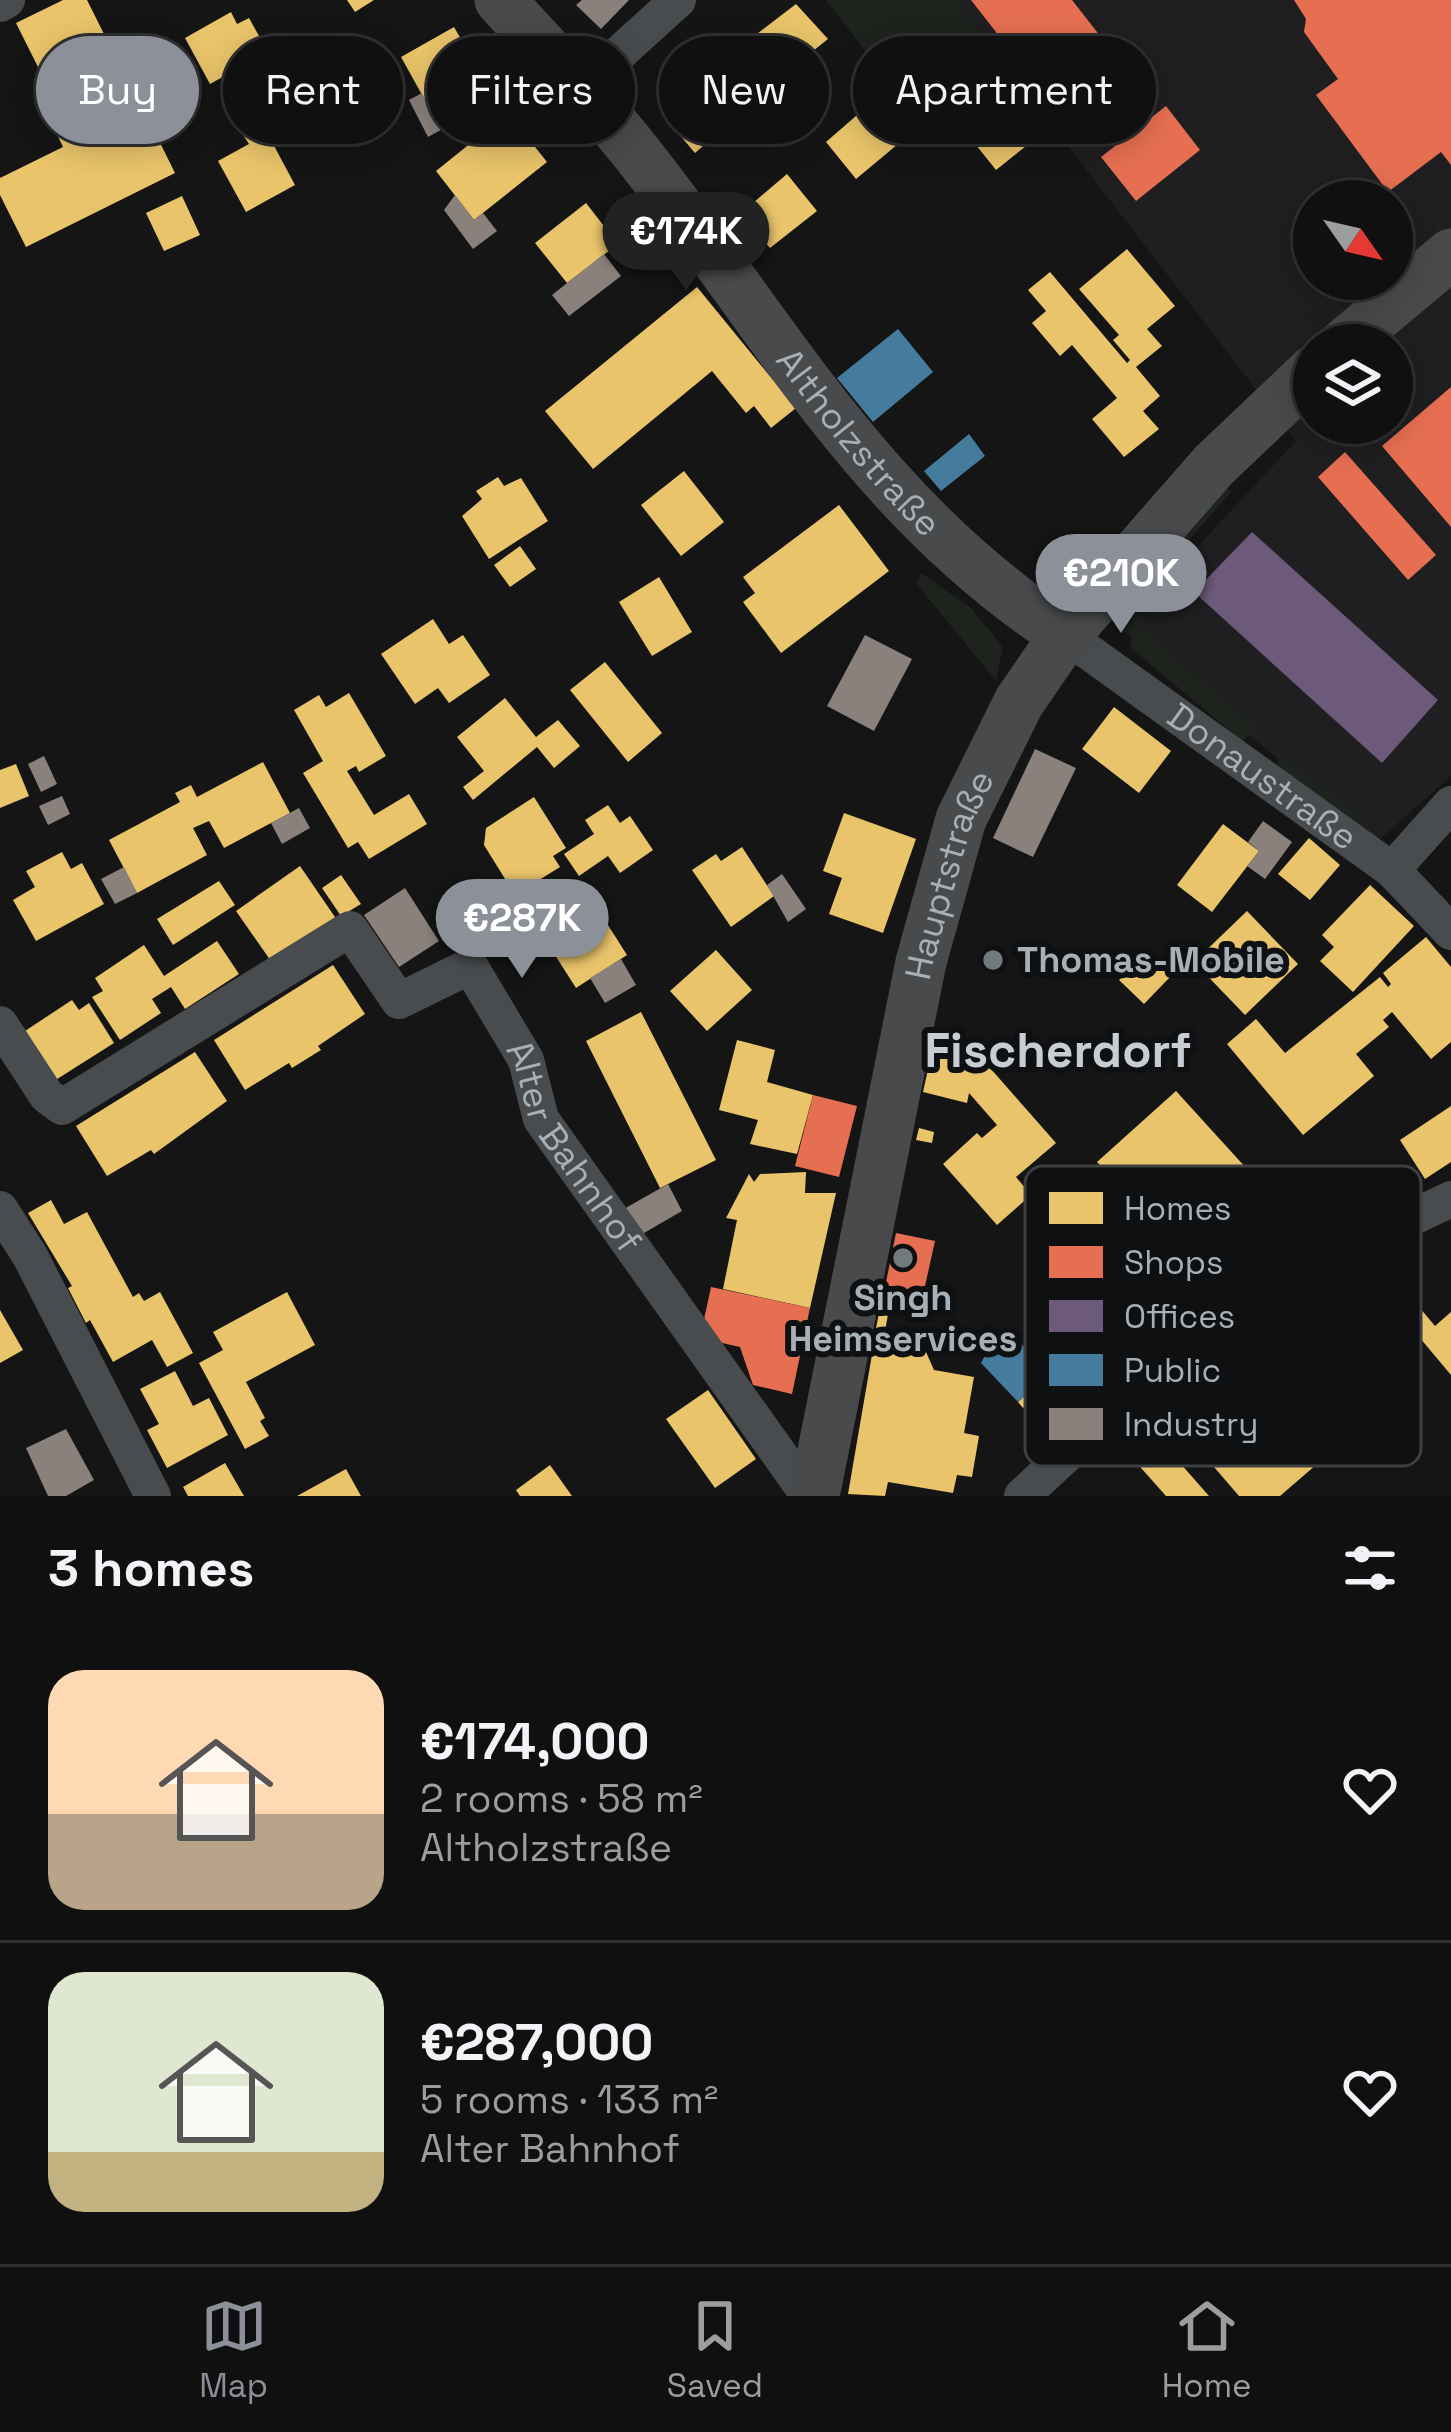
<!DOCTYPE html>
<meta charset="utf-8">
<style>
:root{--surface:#101010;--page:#1e1e1e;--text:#f1f3f6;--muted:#9c9d9f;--line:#303030;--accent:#8c9099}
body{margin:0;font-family:"Space Grotesk",sans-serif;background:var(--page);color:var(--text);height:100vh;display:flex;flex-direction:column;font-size:45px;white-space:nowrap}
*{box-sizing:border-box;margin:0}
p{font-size:39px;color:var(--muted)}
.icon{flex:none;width:66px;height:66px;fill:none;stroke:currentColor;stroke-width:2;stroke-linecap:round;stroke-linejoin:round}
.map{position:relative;height:1496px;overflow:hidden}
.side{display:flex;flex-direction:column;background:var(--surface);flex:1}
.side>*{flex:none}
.guide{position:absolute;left:36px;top:36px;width:1380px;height:108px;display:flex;gap:24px}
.needle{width:78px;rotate:124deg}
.fabs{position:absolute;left:1293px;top:180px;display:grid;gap:24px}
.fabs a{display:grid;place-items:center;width:120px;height:120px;border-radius:50%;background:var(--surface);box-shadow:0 6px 30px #0003,0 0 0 3px var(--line);font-size:60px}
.price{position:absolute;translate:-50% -102px;padding:0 27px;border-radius:42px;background:var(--accent);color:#fff;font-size:39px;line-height:78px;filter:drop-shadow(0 3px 6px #0008)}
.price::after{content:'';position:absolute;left:50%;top:72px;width:36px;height:27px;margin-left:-18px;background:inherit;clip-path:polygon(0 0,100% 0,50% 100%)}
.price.current{background:#222;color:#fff}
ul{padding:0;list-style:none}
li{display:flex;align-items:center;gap:36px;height:300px;padding:0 48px}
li+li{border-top:3px solid var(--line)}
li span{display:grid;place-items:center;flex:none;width:336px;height:240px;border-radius:36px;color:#555}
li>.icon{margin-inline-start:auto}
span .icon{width:144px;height:144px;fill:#fffc;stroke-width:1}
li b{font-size:51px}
h2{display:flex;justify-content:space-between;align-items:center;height:144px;padding:0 48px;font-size:51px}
.chip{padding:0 42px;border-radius:54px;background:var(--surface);box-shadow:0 6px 30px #0003,0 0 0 3px var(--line);font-size:42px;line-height:108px}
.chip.current{background:var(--accent);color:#fff}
.dock{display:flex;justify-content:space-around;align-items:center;height:168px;border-top:3px solid var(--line);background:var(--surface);font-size:33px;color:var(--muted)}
.dock a{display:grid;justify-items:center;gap:6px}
.dock .current{color:var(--accent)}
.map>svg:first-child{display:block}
.built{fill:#1f1f21;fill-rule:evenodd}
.green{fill:#1e241d}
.homes{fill:#e9c46a}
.shops{fill:#e76f51}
.offices{fill:#6d597a}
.public{fill:#457b9d}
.industry{fill:#8a817c}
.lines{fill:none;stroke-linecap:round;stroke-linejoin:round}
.street{stroke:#494c4e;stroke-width:36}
.secondary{stroke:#484a4c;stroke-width:51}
.poi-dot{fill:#737a7e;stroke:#0f1011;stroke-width:4.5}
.labels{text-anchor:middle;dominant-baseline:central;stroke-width:12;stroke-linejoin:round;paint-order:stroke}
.street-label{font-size:36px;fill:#a6b0b6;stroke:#0f1011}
.poi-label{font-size:36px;font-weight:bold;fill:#a6b0b6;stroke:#0f1011;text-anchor:start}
.district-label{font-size:48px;font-weight:bold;fill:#c7cdd2;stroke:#0f1011}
.key{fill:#0f1011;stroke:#3c4043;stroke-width:3}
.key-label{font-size:33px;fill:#a6b0b6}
</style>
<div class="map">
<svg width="1451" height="1496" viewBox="0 0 1451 1496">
<rect width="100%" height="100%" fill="#151515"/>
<path class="built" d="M 955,0 L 1451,0 L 1451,776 L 1378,841 L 1120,629 L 1296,441 ZM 1314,201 L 1392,201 L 1392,279 L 1314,279 ZM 1314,345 L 1392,345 L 1392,423 L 1314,423 Z"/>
<path class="green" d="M 826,0 L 955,0 L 1014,76 L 937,145 Z
M 1223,487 L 1232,491 L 1149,585 L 1134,594 Z
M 921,573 L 970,607 L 1003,647 L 996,681 L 916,583 Z
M 1140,613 L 1145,617 L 1140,628 L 1259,729 L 1242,741 L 1132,649 L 1129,627 Z
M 1279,755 L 1362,817 L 1351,822 L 1278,768 Z"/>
<path class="homes" d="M 63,0 L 87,0 L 109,44 L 91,53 L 95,61 L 47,85 L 16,23 Z
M 347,0 L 374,0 L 355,12 Z
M 796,4 L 828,39 L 779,78 L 749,40 Z
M 231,12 L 237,24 L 249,18 L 268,52 L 210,84 L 185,38 Z
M 454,27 L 480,72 L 426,102 L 401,57 Z
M 713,74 L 744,110 L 695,153 L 662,114 Z
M 127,76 L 175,173 L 26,247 L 0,195 L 0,178 L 63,147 L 48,115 Z
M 259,99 L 282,136 L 272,142 L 295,185 L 246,212 L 218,161 L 249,144 L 231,116 Z
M 1012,100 L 1040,135 L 996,170 L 968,135 Z
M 872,102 L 904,139 L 856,179 L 826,142 Z
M 508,113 L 547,162 L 474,220 L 436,171 Z
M 787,174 L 817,211 L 770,248 L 740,214 Z
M 182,196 L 200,235 L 164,251 L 146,213 Z
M 586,203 L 618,244 L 567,283 L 535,243 Z
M 1127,249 L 1175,306 L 1147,329 L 1162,346 L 1136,367 L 1160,396 L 1143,411 L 1159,429 L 1124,457 L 1092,419 L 1117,398 L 1072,345 L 1060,356 L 1032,323 L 1046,311 L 1028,290 L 1050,272 L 1127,363 L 1130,360 L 1113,340 L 1119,335 L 1079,289 Z
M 697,287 L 796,408 L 771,428 L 754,406 L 746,413 L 712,371 L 593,469 L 545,411 Z
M 684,471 L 724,522 L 681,556 L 641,505 Z
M 498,477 L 504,486 L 521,478 L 548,521 L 489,559 L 462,516 L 482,499 L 476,491 Z
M 839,505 L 889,571 L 781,653 L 743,602 L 755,593 L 743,577 Z
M 520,546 L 536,569 L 510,587 L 494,565 Z
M 659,577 L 692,632 L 652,656 L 619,602 Z
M 433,619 L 449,644 L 463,635 L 490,675 L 449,703 L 438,688 L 415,704 L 381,654 Z
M 605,662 L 662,733 L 628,762 L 570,690 Z
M 349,693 L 386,756 L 359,772 L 356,766 L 347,771 L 374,815 L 409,794 L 427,824 L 369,859 L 358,842 L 348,848 L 303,773 L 323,761 L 294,710 L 319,695 L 326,707 Z
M 505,698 L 536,737 L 558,720 L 580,746 L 554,768 L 537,747 L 473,800 L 463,787 L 484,771 L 457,737 Z
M 1114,707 L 1171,751 L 1139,793 L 1082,749 Z
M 263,762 L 290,813 L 224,848 L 209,821 L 193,828 L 207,855 L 137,893 L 109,840 L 180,802 L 175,793 L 191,785 L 197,797 Z
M 16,764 L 29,796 L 0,808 L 0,770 Z
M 534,797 L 566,848 L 553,856 L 560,867 L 515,895 L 484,845 L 486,828 Z
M 608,805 L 620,823 L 630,816 L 653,850 L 620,873 L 608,856 L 579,876 L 564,854 L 594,834 L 585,820 Z
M 844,813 L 916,839 L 883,933 L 829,914 L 842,878 L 823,871 Z
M 1223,824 L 1259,851 L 1212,912 L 1177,885 Z
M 1309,838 L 1340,865 L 1310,900 L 1278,874 Z
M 742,847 L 774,896 L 731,927 L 692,870 L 716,854 L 721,861 Z
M 62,852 L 71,869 L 82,863 L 104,904 L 36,941 L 13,900 L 35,887 L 26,871 Z
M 300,866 L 337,920 L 273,964 L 236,911 Z
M 341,875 L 361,904 L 341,916 L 322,888 Z
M 219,881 L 235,905 L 173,945 L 157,919 Z
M 1370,885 L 1414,926 L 1353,992 L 1320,961 L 1334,947 L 1322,935 Z
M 599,911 L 627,955 L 576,988 L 548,944 Z
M 1247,911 L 1298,964 L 1245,1015 L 1194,962 Z
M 1426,937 L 1451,967 L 1451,1042 L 1431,1059 L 1392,1012 L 1383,1020 L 1389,1027 L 1356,1054 L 1374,1076 L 1303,1135 L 1227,1044 L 1256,1019 L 1285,1053 L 1380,977 L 1388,987 L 1391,984 L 1383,973 Z
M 217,941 L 239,974 L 185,1009 L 171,987 L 152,999 L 161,1013 L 120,1040 L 92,997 L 103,991 L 95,978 L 144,945 L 164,976 Z
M 716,950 L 752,990 L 707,1031 L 670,991 Z
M 1148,952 L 1172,975 L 1144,1004 L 1119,980 Z
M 333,965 L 365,1014 L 318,1046 L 321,1050 L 292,1068 L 289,1063 L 245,1090 L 214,1040 Z
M 72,1000 L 79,1010 L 89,1003 L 114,1043 L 54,1081 L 22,1033 Z
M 641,1012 L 716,1160 L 660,1188 L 586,1041 Z
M 935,1038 L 977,1046 L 976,1052 L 1056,1143 L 1016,1177 L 1031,1195 L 997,1225 L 943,1164 L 977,1133 L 982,1138 L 997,1125 L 969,1093 L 967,1103 L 923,1092 Z
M 737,1040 L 775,1050 L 767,1082 L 813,1095 L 797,1154 L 750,1144 L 758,1120 L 719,1110 Z
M 195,1052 L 227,1101 L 154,1154 L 151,1150 L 107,1176 L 76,1126 Z
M 1176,1091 L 1278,1203 L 1199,1274 L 1097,1162 Z
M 1451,1106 L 1451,1162 L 1425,1179 L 1400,1140 Z
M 919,1128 L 934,1132 L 932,1143 L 916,1140 Z
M 1366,1165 L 1392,1194 L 1355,1229 L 1329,1200 Z
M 806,1172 L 805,1193 L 836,1193 L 810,1308 L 723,1289 L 737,1220 L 726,1218 L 749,1174 L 754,1182 L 760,1174 Z
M 51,1200 L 64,1224 L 87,1212 L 133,1297 L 139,1293 L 144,1301 L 160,1292 L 193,1353 L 167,1367 L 152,1340 L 113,1362 L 90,1320 L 86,1323 L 68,1288 L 72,1286 L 28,1213 Z
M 287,1292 L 315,1345 L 246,1382 L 265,1418 L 260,1421 L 269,1436 L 245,1449 L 199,1363 L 223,1350 L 213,1332 Z
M 1414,1301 L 1435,1326 L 1451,1312 L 1451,1375 L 1399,1313 Z
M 0,1310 L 23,1350 L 0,1363 Z
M 879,1313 L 888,1315 L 885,1330 L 876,1328 Z
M 874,1343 L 926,1352 L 934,1370 L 974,1377 L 964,1433 L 979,1436 L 972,1477 L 957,1475 L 953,1493 L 888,1482 L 885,1496 L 848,1494 Z
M 1252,1359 L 1331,1452 L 1280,1496 L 1239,1496 L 1177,1424 Z
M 175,1371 L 193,1406 L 209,1398 L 228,1435 L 167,1468 L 147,1430 L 159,1424 L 140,1389 Z
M 1049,1374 L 1054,1379 L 1023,1408 L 1018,1402 Z
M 708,1390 L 756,1459 L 715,1488 L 666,1419 Z
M 1158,1438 L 1209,1496 L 1166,1496 L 1134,1460 Z
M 225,1463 L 244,1496 L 188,1496 L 183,1487 Z
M 550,1465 L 572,1496 L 520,1496 L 516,1490 Z
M 346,1469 L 361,1496 L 297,1496 Z"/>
<path class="shops" d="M 971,0 L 1072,0 L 1137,83 L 1074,132 Z
M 1294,0 L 1451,0 L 1451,165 L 1441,152 L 1388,192 L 1316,95 L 1338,79 L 1304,32 L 1306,19 Z
M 1166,106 L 1200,150 L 1136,201 L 1101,157 Z
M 1451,387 L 1451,527 L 1382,446 Z
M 1345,452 L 1436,555 L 1408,580 L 1318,477 Z
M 813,1095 L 857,1106 L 839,1177 L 795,1166 Z
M 896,1233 L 935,1241 L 923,1295 L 885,1287 Z
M 711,1287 L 810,1308 L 792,1394 L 753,1385 L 740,1347 L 700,1338 Z"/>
<path class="offices" d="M 1252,532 L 1438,700 L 1382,763 L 1194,592 Z"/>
<path class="public" d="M 898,329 L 933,372 L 873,422 L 837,378 Z
M 969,434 L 985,456 L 941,491 L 924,471 Z
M 1013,1335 L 1049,1374 L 1018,1402 L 981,1363 L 993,1340 Z"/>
<path class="industry" d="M 582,0 L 629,0 L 601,29 L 576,5 Z
M 454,87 L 468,115 L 428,137 L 409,100 L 422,93 L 426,102 Z
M 455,195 L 474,220 L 483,213 L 497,231 L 473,249 L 444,210 Z
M 604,254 L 621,276 L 569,316 L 552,295 Z
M 865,635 L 912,659 L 874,731 L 827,706 Z
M 1035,749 L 1076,768 L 1033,857 L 993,838 Z
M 44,756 L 57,784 L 41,792 L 28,764 Z
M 62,796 L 70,814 L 48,825 L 39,806 Z
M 299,808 L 310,828 L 282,844 L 271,823 Z
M 1263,821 L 1292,842 L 1265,879 L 1247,866 L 1259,851 L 1248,842 Z
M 124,867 L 137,893 L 115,904 L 101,879 Z
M 782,874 L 806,909 L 788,922 L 767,885 Z
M 405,888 L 439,941 L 399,967 L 364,915 Z
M 621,959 L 636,985 L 605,1003 L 590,978 Z
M 668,1184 L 682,1211 L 637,1237 L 622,1210 Z
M 66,1429 L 94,1480 L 66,1496 L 48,1496 L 26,1448 Z"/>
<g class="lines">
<g class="street">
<path d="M 0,4 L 7,0"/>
<path d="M 580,89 L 678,0"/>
<path id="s1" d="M 1065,635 L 1392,870 L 1451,932"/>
<path d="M 1392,870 L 1451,804"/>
<path id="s2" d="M 0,1024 L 47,1096 L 62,1107 L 350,929 L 399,1001 L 470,966 L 526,1060 L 541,1119 L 809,1496"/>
<path d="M 0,1209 L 30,1256 L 153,1496"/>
<path d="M 1022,1496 L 1225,1307 L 1451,1199"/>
</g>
<g class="secondary">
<path id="s3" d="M 500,0 C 545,50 593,98 635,151 C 775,327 869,508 1065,635"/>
<path d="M 1343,345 L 1451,254"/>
<path id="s4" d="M 814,1496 L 921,962 L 961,819 L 1019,702 L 1065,635 L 1214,465 L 1314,370"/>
</g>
</g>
<g class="poi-dot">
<circle cx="993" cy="960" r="12"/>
<circle cx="903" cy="1258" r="12"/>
</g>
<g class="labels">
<g class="street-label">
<text stroke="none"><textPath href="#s3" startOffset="570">Altholzstraße</textPath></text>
<text stroke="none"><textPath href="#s1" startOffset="243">Donaustraße</textPath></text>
<text stroke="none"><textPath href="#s4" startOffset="636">Hauptstraße</textPath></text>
<text stroke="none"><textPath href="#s2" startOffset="819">Alter Bahnhof</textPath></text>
</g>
<g class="poi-label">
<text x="1017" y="960">Thomas-Mobile</text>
<text x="903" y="1298" text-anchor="middle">Singh<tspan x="903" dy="41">Heimservices</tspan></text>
</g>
<g class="district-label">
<text x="1058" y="1050">Fischerdorf</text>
</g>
</g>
<rect x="1025" y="1166" width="396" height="300" rx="18" class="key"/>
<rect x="1049" y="1192" width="54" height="32" fill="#e9c46a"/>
<rect x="1049" y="1246" width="54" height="32" fill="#e76f51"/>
<rect x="1049" y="1300" width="54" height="32" fill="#6d597a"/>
<rect x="1049" y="1354" width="54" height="32" fill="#457b9d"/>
<rect x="1049" y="1408" width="54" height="32" fill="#8a817c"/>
<g class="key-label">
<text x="1124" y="1220">Homes</text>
<text x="1124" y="1274">Shops</text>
<text x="1124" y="1328">Offices</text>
<text x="1124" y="1382">Public</text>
<text x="1124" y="1436">Industry</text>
</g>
</svg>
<div class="fabs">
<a><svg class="needle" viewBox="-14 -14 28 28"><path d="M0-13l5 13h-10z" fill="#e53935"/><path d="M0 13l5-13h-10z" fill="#9c9d9f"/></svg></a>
<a><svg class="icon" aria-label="layers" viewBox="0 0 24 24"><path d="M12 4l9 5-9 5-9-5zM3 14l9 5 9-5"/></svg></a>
</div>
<b class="price current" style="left:686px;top:294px">€174K</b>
<b class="price" style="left:1121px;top:636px">€210K</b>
<b class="price" style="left:522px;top:981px">€287K</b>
<div class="guide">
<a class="chip current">Buy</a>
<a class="chip">Rent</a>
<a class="chip">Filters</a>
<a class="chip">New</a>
<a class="chip">Apartment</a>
</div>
</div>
<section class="side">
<h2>3 homes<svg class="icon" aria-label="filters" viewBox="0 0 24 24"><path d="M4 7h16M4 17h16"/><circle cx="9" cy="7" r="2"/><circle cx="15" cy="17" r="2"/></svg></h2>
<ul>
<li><span style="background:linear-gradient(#ffd9b3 60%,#b9a48a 0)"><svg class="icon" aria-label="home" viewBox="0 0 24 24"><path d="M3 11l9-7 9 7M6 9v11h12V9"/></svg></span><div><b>€174,000</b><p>2 rooms · 58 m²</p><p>Altholzstraße</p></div><svg class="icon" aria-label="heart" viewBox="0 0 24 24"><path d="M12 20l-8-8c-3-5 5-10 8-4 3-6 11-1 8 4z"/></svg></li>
<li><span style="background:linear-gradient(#dfe7d0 75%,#c2b280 0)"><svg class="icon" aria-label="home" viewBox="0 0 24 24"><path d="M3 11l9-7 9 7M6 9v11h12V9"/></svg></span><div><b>€287,000</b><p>5 rooms · 133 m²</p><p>Alter Bahnhof</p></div><svg class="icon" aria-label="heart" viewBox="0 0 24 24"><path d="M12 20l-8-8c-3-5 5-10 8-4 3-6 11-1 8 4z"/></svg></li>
</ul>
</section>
<nav class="dock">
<a class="current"><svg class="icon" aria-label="map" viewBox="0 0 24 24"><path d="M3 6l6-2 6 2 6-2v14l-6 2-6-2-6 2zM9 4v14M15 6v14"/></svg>Map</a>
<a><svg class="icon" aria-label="saved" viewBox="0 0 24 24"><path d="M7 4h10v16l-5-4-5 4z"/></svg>Saved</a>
<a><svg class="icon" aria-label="home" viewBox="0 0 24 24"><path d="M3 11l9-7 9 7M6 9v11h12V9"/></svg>Home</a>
</nav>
